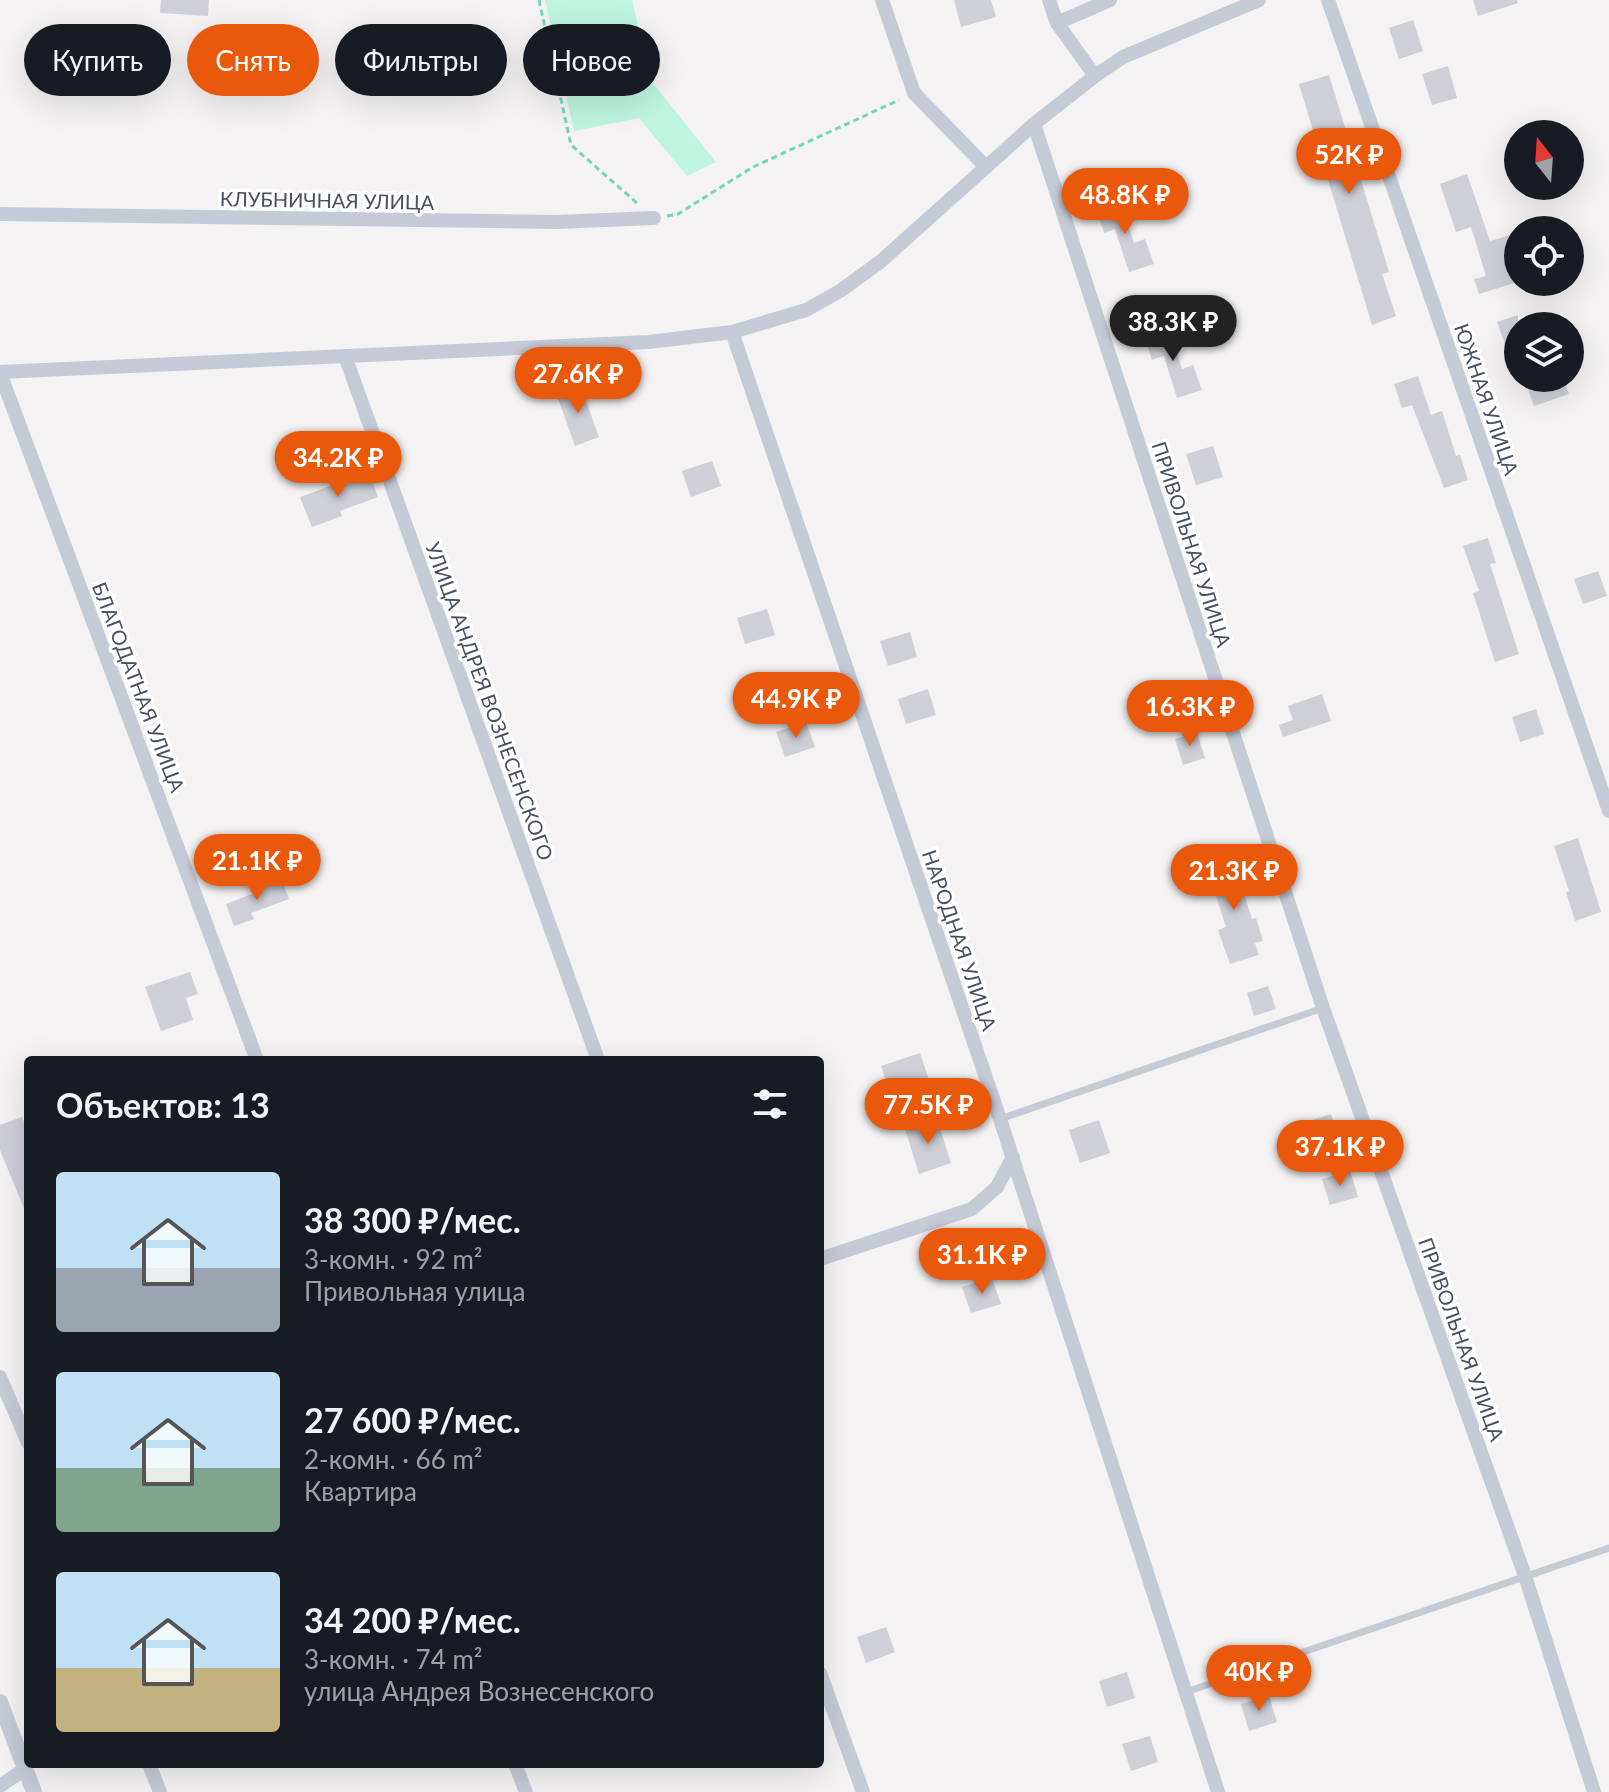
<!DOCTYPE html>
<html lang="ru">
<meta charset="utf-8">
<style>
:root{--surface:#171b24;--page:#242831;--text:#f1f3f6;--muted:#9ea1a6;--accent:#ea580c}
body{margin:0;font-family:Lato,sans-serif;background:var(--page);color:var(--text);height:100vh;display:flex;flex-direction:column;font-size:30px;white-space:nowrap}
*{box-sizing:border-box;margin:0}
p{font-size:26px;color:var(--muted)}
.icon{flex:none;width:44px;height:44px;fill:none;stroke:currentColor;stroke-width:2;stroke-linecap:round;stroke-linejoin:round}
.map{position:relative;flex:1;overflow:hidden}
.panel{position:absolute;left:24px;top:1056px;width:800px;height:712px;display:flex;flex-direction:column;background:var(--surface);border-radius:8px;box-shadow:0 8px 32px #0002}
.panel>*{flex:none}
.hud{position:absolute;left:24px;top:24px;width:800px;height:72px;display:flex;gap:16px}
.needle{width:52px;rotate:343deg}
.buttons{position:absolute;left:1504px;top:120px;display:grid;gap:16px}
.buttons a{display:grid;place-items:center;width:80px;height:80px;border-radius:50%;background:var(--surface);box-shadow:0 8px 32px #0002;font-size:40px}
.price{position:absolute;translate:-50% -68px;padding:0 18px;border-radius:28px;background:var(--accent);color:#fff;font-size:26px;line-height:52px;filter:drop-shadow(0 2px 4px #0008)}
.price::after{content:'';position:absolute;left:50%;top:48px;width:24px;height:18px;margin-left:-12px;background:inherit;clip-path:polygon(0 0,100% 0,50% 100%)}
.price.active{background:#222;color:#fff}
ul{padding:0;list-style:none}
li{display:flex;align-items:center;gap:24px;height:200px;padding:0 32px}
li span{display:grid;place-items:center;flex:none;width:224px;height:160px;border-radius:8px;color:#555}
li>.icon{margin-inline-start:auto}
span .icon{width:96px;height:96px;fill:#fffc;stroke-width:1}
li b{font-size:34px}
h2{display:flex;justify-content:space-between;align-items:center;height:96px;padding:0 32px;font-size:34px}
.tag{padding:0 28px;border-radius:36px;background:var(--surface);box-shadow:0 8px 32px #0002;font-size:28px;line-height:72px}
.tag.active{background:var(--accent);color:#fff}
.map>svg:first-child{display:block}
.green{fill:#bef4e0}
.building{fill:#cecfd7}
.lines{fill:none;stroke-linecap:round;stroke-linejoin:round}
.path{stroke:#72d6bd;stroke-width:3;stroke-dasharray:6 4;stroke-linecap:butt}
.service{stroke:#c5cad7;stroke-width:7}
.minor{stroke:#c5cad7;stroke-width:14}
.tertiary{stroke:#c5cad7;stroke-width:16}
.labels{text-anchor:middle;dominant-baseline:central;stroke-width:7;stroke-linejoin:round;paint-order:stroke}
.street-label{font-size:20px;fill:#474f61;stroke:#fff}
</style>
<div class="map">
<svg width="1609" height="1792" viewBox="0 0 1609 1792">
<rect width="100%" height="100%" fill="#f4f2f2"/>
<path class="green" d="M 545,0 L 632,0 L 651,81 L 716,162 L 687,176 L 639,118 L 574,131 Z"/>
<path class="building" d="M 161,0 L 209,0 L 208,16 L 160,13 Z
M 954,0 L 991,0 L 996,17 L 961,27 Z
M 1473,0 L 1517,0 L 1518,3 L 1478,16 Z
M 1413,20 L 1423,51 L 1399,59 L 1389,28 Z
M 1448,66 L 1457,98 L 1432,105 L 1422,74 Z
M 1329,75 L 1389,272 L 1382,274 L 1396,316 L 1372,325 L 1299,84 Z
M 1467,174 L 1490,241 L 1511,235 L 1518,259 L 1518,282 L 1479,294 L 1474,279 L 1486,276 L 1471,227 L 1456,232 L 1440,184 Z
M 1120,200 L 1134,243 L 1145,239 L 1154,264 L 1129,272 L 1115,229 L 1104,233 L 1096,208 Z
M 1518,315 L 1518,343 L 1506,347 L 1497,322 Z
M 1168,327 L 1182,369 L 1193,365 L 1202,390 L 1177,398 L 1164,356 L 1152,360 L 1144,335 Z
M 1418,376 L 1431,415 L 1442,411 L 1456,456 L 1460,455 L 1468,480 L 1444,488 L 1412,405 L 1402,408 L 1394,384 Z
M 1524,378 L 1563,378 L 1569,394 L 1534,406 Z
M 580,384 L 599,437 L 575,446 L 556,393 Z
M 1213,446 L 1223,477 L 1196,485 L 1186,454 Z
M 712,461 L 721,486 L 691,497 L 682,471 Z
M 369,472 L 378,497 L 340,511 L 342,516 L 312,527 L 300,497 Z
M 1488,538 L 1496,563 L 1490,564 L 1519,654 L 1495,662 L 1473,593 L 1479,591 L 1463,546 Z
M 1598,571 L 1607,596 L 1583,604 L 1574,579 Z
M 767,609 L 775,635 L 745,644 L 737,618 Z
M 910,632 L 917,657 L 888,666 L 880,641 Z
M 928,689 L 936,715 L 906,724 L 898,699 Z
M 1322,694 L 1331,721 L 1283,737 L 1279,725 L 1293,720 L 1288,706 Z
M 1536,709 L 1544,734 L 1520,742 L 1512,717 Z
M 806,722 L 815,747 L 785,757 L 776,732 Z
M 1197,732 L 1205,758 L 1183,765 L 1175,739 Z
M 1578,838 L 1601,912 L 1575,921 L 1566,892 L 1569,891 L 1554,846 Z
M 1232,856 L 1252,919 L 1256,918 L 1263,941 L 1255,943 L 1259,955 L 1230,964 L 1218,930 L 1226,927 L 1206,865 Z
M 281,878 L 289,899 L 251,913 L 254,919 L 234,926 L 226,904 L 259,891 L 257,887 Z
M 190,972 L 198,994 L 186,998 L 193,1020 L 161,1031 L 145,987 Z
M 1268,986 L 1276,1009 L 1254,1016 L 1247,993 Z
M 920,1053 L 933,1091 L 894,1104 L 881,1066 Z
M 1331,1114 L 1339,1140 L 1311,1149 L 1303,1123 Z
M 22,1117 L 28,1132 L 27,1216 L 0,1150 L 0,1125 Z
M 937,1119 L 951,1163 L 919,1174 L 905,1129 Z
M 1099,1120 L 1110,1153 L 1080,1163 L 1069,1130 Z
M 1350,1170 L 1358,1197 L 1330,1205 L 1322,1179 Z
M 992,1278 L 1001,1304 L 971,1313 L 962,1287 Z
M 886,1627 L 895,1652 L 866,1663 L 857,1637 Z
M 1127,1672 L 1135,1698 L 1107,1707 L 1099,1681 Z
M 1269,1696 L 1277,1722 L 1249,1731 L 1241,1704 Z
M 1150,1736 L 1158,1762 L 1131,1771 L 1122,1744 Z"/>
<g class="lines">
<path class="path" d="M 539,0 L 571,145 L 637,203
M 667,216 L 678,214 L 753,167 L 899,100"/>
<path class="service" d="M 1000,1119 L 1323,1008
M 1186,1692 L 1609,1548"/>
<path class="minor" d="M 882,0 L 914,93 L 986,167
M 1049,0 L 1057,23 L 1095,76
M 1328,0 L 1609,811
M 1057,23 L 1110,0
M 1034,124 L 1323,1008 L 1525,1576 L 1594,1792
M 0,214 L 556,222 L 654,218
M 732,332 L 1000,1119 L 1218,1792
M 345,356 L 598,1060
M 0,372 L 649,342 L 732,332 L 806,310 L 840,291 L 880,262 L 1034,124 L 1095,76 L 1123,57 L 1259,0
M 0,373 L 257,1060
M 820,1259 L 972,1209 L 997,1187 L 1013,1157
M 0,1377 L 28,1443
M 820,1673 L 863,1792
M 149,1764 L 160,1792
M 515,1764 L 526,1792
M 0,1786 L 25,1769"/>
<path class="tertiary" d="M 0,1702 L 34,1792"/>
</g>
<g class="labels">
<g class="street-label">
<text transform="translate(327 200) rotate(1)">КЛУБНИЧНАЯ УЛИЦА</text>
<text transform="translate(1487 399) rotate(71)">ЮЖНАЯ УЛИЦА</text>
<text transform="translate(1192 544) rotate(72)">ПРИВОЛЬНАЯ УЛИЦА</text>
<text transform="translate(139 687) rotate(69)">БЛАГОДАТНАЯ УЛИЦА</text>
<text transform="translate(490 701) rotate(70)">УЛИЦА АНДРЕЯ ВОЗНЕСЕНСКОГО</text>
<text transform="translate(960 940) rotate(71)">НАРОДНАЯ УЛИЦА</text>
<text transform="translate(1462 1339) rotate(70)">ПРИВОЛЬНАЯ УЛИЦА</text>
</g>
</g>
</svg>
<div class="buttons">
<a><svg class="needle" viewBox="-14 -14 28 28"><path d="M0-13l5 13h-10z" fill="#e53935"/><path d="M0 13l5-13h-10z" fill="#9ea1a6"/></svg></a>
<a><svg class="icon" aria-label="locate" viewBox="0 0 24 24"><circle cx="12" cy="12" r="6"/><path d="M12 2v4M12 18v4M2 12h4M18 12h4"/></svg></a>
<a><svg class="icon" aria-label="layers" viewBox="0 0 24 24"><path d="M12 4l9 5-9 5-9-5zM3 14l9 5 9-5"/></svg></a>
</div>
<b class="price" style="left:1349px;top:196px">52K ₽</b>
<b class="price" style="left:1125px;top:236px">48.8K ₽</b>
<b class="price active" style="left:1173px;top:363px">38.3K ₽</b>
<b class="price" style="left:578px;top:415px">27.6K ₽</b>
<b class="price" style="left:338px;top:499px">34.2K ₽</b>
<b class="price" style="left:796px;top:740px">44.9K ₽</b>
<b class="price" style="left:1190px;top:748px">16.3K ₽</b>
<b class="price" style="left:257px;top:902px">21.1K ₽</b>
<b class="price" style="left:1234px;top:912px">21.3K ₽</b>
<b class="price" style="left:928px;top:1146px">77.5K ₽</b>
<b class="price" style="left:1340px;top:1188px">37.1K ₽</b>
<b class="price" style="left:982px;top:1296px">31.1K ₽</b>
<b class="price" style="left:1259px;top:1713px">40K ₽</b>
<div class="hud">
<a class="tag">Купить</a>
<a class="tag active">Снять</a>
<a class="tag">Фильтры</a>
<a class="tag">Новое</a>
</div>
<section class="panel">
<h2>Объектов: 13<svg class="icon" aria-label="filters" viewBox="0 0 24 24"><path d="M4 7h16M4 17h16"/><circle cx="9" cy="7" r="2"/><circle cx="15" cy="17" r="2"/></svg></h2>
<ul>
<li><span style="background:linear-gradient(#bfe0f5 60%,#9aa5b1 0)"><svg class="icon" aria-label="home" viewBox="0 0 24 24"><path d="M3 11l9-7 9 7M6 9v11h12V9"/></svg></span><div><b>38 300 ₽/мес.</b><p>3-комн. · 92 m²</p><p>Привольная улица</p></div></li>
<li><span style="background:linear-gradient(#bfe0f5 60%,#7fa58c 0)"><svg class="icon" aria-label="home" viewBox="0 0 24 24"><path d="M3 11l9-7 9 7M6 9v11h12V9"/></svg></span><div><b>27 600 ₽/мес.</b><p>2-комн. · 66 m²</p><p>Квартира</p></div></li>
<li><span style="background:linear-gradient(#bfe0f5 60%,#c2b280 0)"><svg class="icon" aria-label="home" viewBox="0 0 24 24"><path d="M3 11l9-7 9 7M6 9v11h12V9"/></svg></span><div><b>34 200 ₽/мес.</b><p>3-комн. · 74 m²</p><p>улица Андрея Вознесенского</p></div></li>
</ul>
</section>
</div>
